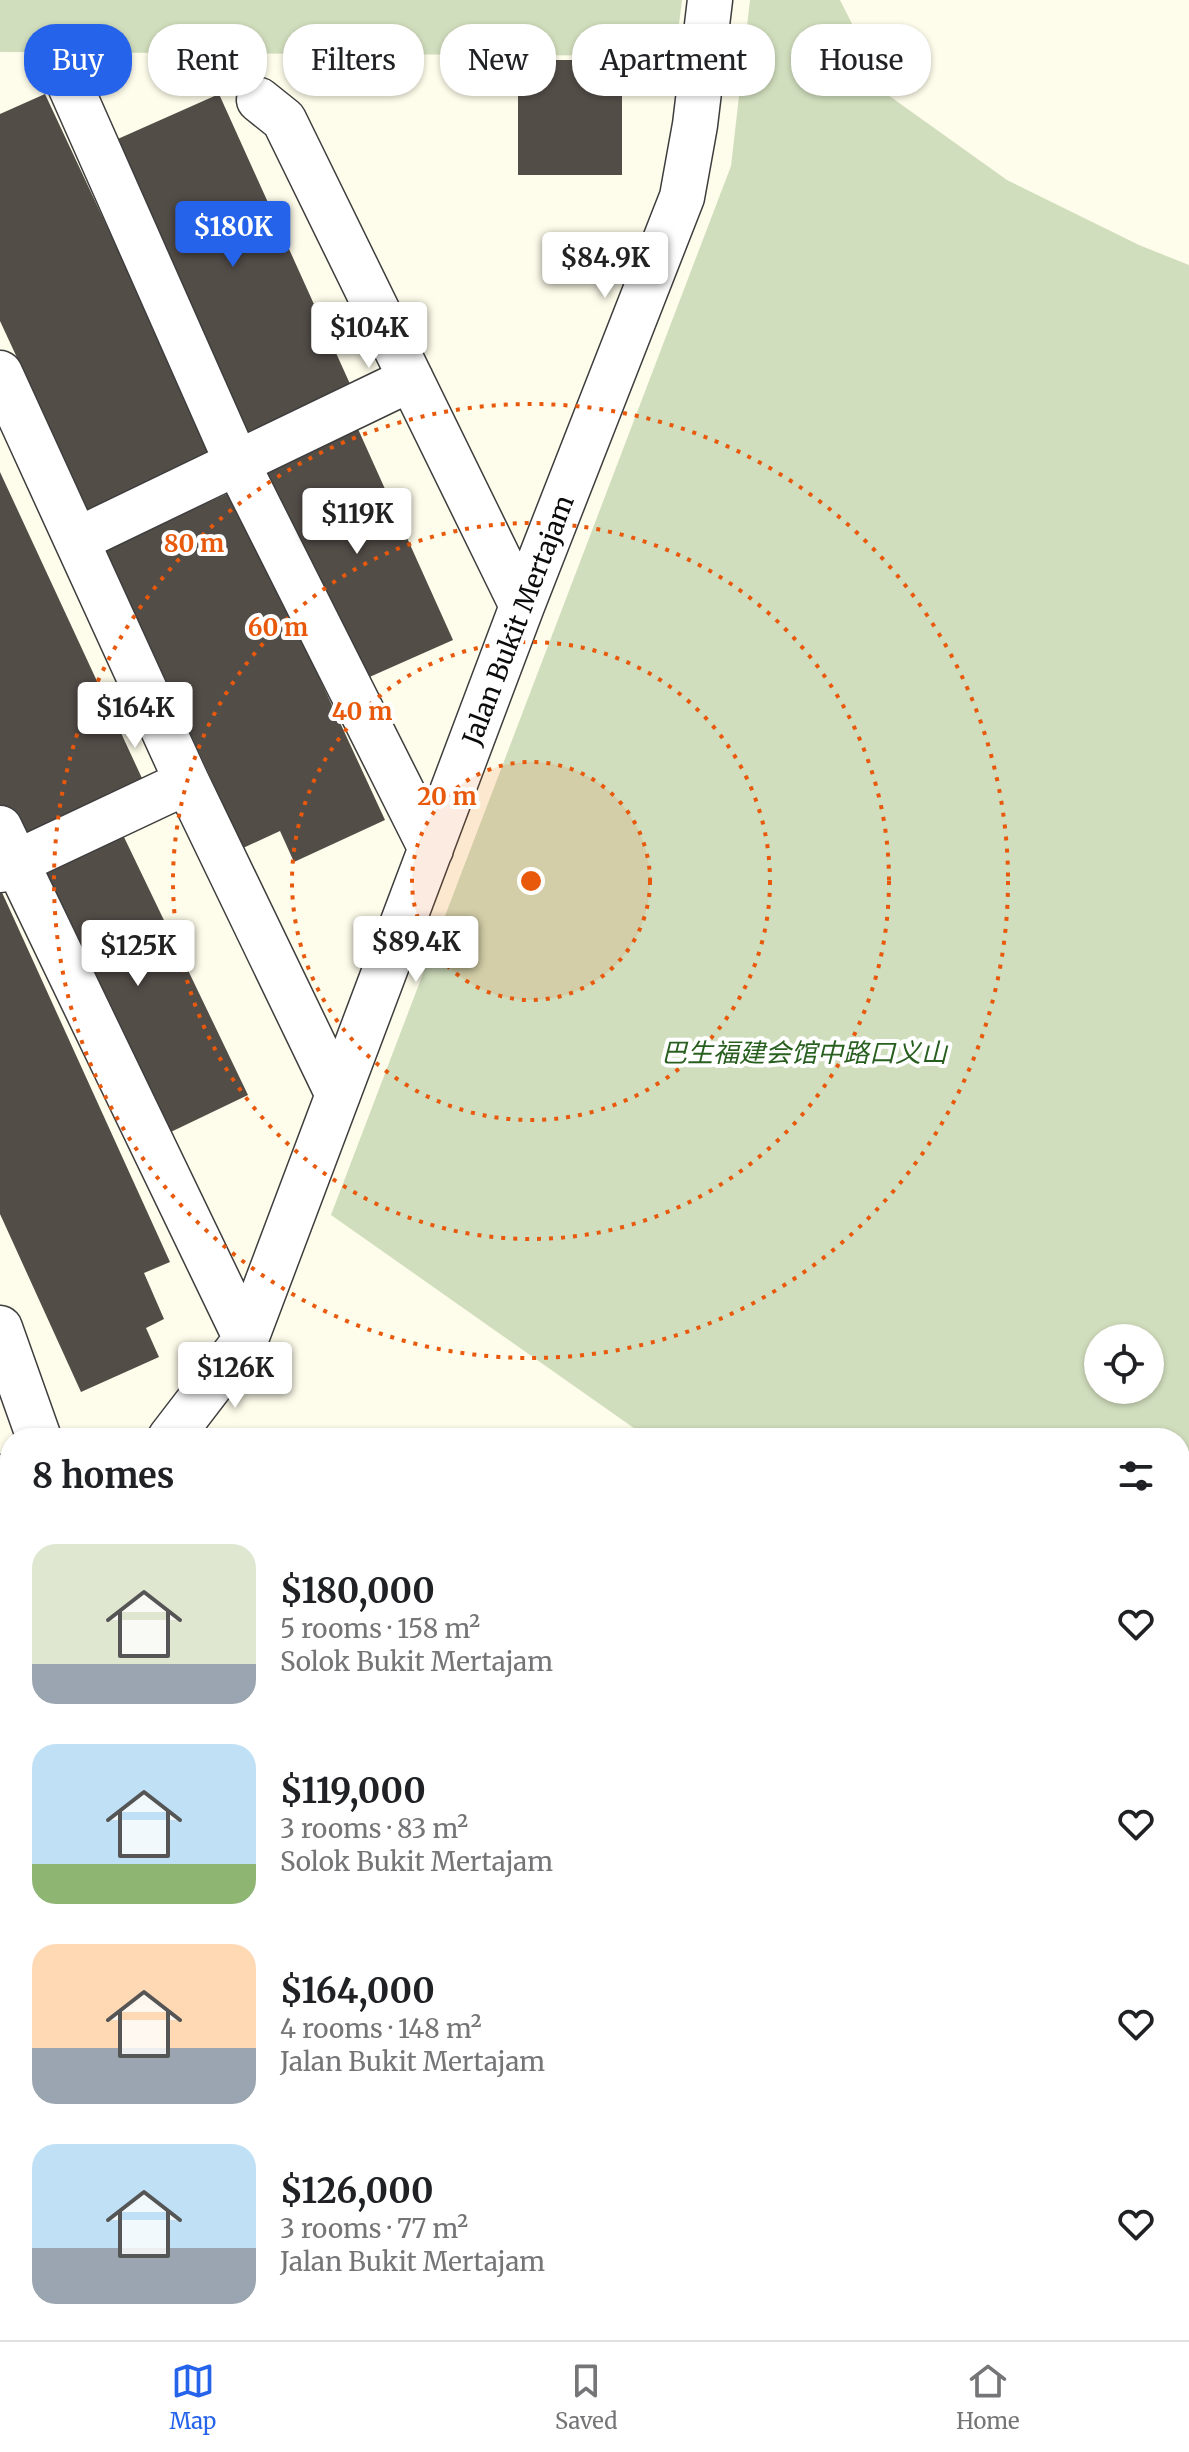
<!DOCTYPE html>
<meta charset="utf-8">
<style>
:root{--surface:#fff;--page:#f2f2f2;--text:#202124;--muted:#757577;--line:#e0e0e0;--accent:#2563eb}
body{margin:0;font-family:Merriweather,"Noto Sans SC",serif;background:var(--page);color:var(--text);height:100vh;display:flex;flex-direction:column;font-size:30px;white-space:nowrap}
*{box-sizing:border-box;margin:0}
p{font-size:26px;color:var(--muted)}
.icon{flex:none;width:44px;height:44px;fill:none;stroke:currentColor;stroke-width:2;stroke-linecap:round;stroke-linejoin:round}
.map{position:relative;flex:1;overflow:hidden}
.side{position:absolute;left:0px;top:1428px;width:1190px;height:912px;display:flex;flex-direction:column;background:var(--surface);border-radius:32px 32px 0 0;box-shadow:0 2px 6px #0004}
.side>*{flex:none}
.banner{position:absolute;left:24px;top:24px;width:1142px;height:72px;display:flex;gap:16px}
.fabs{position:absolute;left:1084px;top:1324px;display:grid;gap:16px}
.fabs a{display:grid;place-items:center;width:80px;height:80px;border-radius:50%;background:var(--surface);box-shadow:0 2px 6px #0004;font-size:40px}
.price{position:absolute;translate:-50% -68px;padding:0 18px;border-radius:8px;background:#fff;color:#222;font-size:26px;line-height:52px;filter:drop-shadow(0 2px 4px #0008)}
.price::after{content:'';position:absolute;left:50%;top:48px;width:24px;height:18px;margin-left:-12px;background:inherit;clip-path:polygon(0 0,100% 0,50% 100%)}
.price.on{background:var(--accent);color:#fff}
ul{padding:0;list-style:none}
li{display:flex;align-items:center;gap:24px;height:200px;padding:0 32px}
li span{display:grid;place-items:center;flex:none;width:224px;height:160px;border-radius:24px;color:#555}
li>.icon{margin-inline-start:auto}
span .icon{width:96px;height:96px;fill:#fffc;stroke-width:1}
li b{font-size:34px}
h2{display:flex;justify-content:space-between;align-items:center;height:96px;padding:0 32px;font-size:34px}
.pill{padding:0 28px;border-radius:32px;background:var(--surface);box-shadow:0 2px 6px #0004;font-size:28px;line-height:72px}
.pill.on{background:var(--accent);color:#fff}
.tab-bar{display:flex;justify-content:space-around;align-items:center;height:112px;border-top:2px solid var(--line);background:var(--surface);font-size:22px;color:var(--muted)}
.tab-bar a{display:grid;justify-items:center;gap:4px}
.tab-bar .on{color:var(--accent)}
.map>svg:first-child{display:block}
.cemetery{fill:#d1debd;fill-rule:evenodd}
.building{fill:#534d48}
.lines{fill:none;stroke-linecap:round;stroke-linejoin:round}
.minor-casing{stroke:#3e3e3e;stroke-width:47}
.minor{stroke:#fff;stroke-width:44}
.ring{fill:none;stroke:#e8590c;stroke-width:4;stroke-dasharray:4 8}
.labels{text-anchor:middle;dominant-baseline:central;stroke-width:8;stroke-linejoin:round;paint-order:stroke}
.street-label{font-size:26px;fill:#0b0b0b;stroke:#fff}
.park-label{font-size:26px;font-style:italic;fill:#285f1f;stroke:#fff}
.centre{fill:#e8590c;stroke:#fff;stroke-width:4}
.ring-label{font-size:24px;text-anchor:middle;font-weight:bold;fill:#e8590c;stroke:#fff;stroke-width:8;stroke-linejoin:round;paint-order:stroke}
</style>
<div class="map">
<svg width="1189" height="2340" viewBox="0 0 1189 2340">
<rect width="100%" height="100%" fill="#fefcea"/>
<path class="cemetery" d="M 0,0 L 682,0 L 675,56 L 0,52 Z
M 750,0 L 840,0 L 888,95 L 1007,180 L 1139,245 L 1189,265 L 1189,1805 L 1180,1799 L 1180,1438 L 648,1438 L 331,1215 L 731,166 ZM 1098,1338 L 1150,1338 L 1150,1390 L 1098,1390 Z"/>
<path class="building" d="M 518,60 L 622,60 L 622,175 L 518,175 Z
M 45,94 L 215,457 L 90,515 L 0,321 L 0,114 Z
M 219,94 L 355,395 L 246,443 L 111,142 Z
M 358,429 L 453,640 L 356,683 L 262,472 Z
M 0,472 L 147,789 L 15,849 L 0,816 Z
M 233,491 L 385,820 L 294,862 L 280,831 L 243,848 L 105,549 Z
M 123,835 L 248,1095 L 152,1141 L 27,881 Z
M 0,888 L 170,1262 L 144,1273 L 164,1319 L 146,1328 L 159,1357 L 81,1392 L 0,1214 Z
M 1189,2076 L 1189,2223 L 1180,2218 L 1180,2090 Z
M 10,2149 L 10,2253 L 0,2255 L 0,2150 Z
M 1180,2287 L 1189,2291 L 1189,2340 L 1120,2340 L 1097,2330 L 1180,2330 Z
M 454,2330 L 541,2330 L 542,2340 L 455,2340 Z
M 643,2330 L 868,2330 L 866,2340 L 641,2340 Z"/>
<g class="lines">
<defs>
<path id="minor" d="M 67,79 L 237,463 L 431,849
M 259,100 L 284,120 L 522,606
M 0,373 L 187,782 L 338,1095
M 77,540 L 411,379
M 0,828 L 246,1339
M 0,870 L 187,782
M 0,1328 L 39,1438
M 170,1438 L 246,1339 L 522,606 L 682,197 L 695,125 L 710,0
M 0,1477 L 10,1504
M 0,1572 L 10,1570
M 1180,1825 L 1189,1830
M 1180,1976 L 1189,1962
M 0,2127 L 10,2125
M 0,2319 L 10,2318
M 360,2330 L 360,2340
M 1042,2330 L 1065,2340
M 570,2340 L 575,2330
M 906,2340 L 908,2330"/>
</defs>
<use href="#minor" class="minor-casing"/>
<use href="#minor" class="minor"/>
</g>
<circle cx="531" cy="881" r="119" fill="#e8590c" fill-opacity=".12"/>
<g class="ring">
<circle cx="531" cy="881" r="119"/>
<circle cx="531" cy="881" r="239"/>
<circle cx="531" cy="881" r="358"/>
<circle cx="531" cy="881" r="477"/>
</g>
<g class="labels">
<g class="street-label">
<text transform="translate(518 620) rotate(-69)">Jalan Bukit Mertajam</text>
</g>
<g class="park-label">
<text x="804" y="1052">巴生福建会馆中路口义山</text>
</g>
</g>
<circle cx="531" cy="881" r="12" class="centre"/>
<g class="ring-label">
<text x="194" y="552">80 m</text>
<text x="278" y="636">60 m</text>
<text x="362" y="720">40 m</text>
<text x="447" y="805">20 m</text>
</g>
</svg>
<div class="fabs">
<a><svg class="icon" aria-label="locate" viewBox="0 0 24 24"><circle cx="12" cy="12" r="6"/><path d="M12 2v4M12 18v4M2 12h4M18 12h4"/></svg></a>
</div>
<b class="price on" style="left:233px;top:269px">$180K</b>
<b class="price" style="left:605px;top:300px">$84.9K</b>
<b class="price" style="left:369px;top:370px">$104K</b>
<b class="price" style="left:357px;top:556px">$119K</b>
<b class="price" style="left:135px;top:750px">$164K</b>
<b class="price" style="left:416px;top:984px">$89.4K</b>
<b class="price" style="left:138px;top:988px">$125K</b>
<b class="price" style="left:235px;top:1410px">$126K</b>
<div class="banner">
<a class="pill on">Buy</a>
<a class="pill">Rent</a>
<a class="pill">Filters</a>
<a class="pill">New</a>
<a class="pill">Apartment</a>
<a class="pill">House</a>
</div>
<section class="side">
<h2>8 homes<svg class="icon" aria-label="filters" viewBox="0 0 24 24"><path d="M4 7h16M4 17h16"/><circle cx="9" cy="7" r="2"/><circle cx="15" cy="17" r="2"/></svg></h2>
<ul>
<li><span style="background:linear-gradient(#dfe7d0 75%,#9aa5b1 0)"><svg class="icon" aria-label="home" viewBox="0 0 24 24"><path d="M3 11l9-7 9 7M6 9v11h12V9"/></svg></span><div><b>$180,000</b><p>5 rooms · 158 m²</p><p>Solok Bukit Mertajam</p></div><svg class="icon" aria-label="heart" viewBox="0 0 24 24"><path d="M12 20l-8-8c-3-5 5-10 8-4 3-6 11-1 8 4z"/></svg></li>
<li><span style="background:linear-gradient(#bfe0f5 75%,#8fb573 0)"><svg class="icon" aria-label="home" viewBox="0 0 24 24"><path d="M3 11l9-7 9 7M6 9v11h12V9"/></svg></span><div><b>$119,000</b><p>3 rooms · 83 m²</p><p>Solok Bukit Mertajam</p></div><svg class="icon" aria-label="heart" viewBox="0 0 24 24"><path d="M12 20l-8-8c-3-5 5-10 8-4 3-6 11-1 8 4z"/></svg></li>
<li><span style="background:linear-gradient(#ffd9b3 65%,#9aa5b1 0)"><svg class="icon" aria-label="home" viewBox="0 0 24 24"><path d="M3 11l9-7 9 7M6 9v11h12V9"/></svg></span><div><b>$164,000</b><p>4 rooms · 148 m²</p><p>Jalan Bukit Mertajam</p></div><svg class="icon" aria-label="heart" viewBox="0 0 24 24"><path d="M12 20l-8-8c-3-5 5-10 8-4 3-6 11-1 8 4z"/></svg></li>
<li><span style="background:linear-gradient(#bfe0f5 65%,#9aa5b1 0)"><svg class="icon" aria-label="home" viewBox="0 0 24 24"><path d="M3 11l9-7 9 7M6 9v11h12V9"/></svg></span><div><b>$126,000</b><p>3 rooms · 77 m²</p><p>Jalan Bukit Mertajam</p></div><svg class="icon" aria-label="heart" viewBox="0 0 24 24"><path d="M12 20l-8-8c-3-5 5-10 8-4 3-6 11-1 8 4z"/></svg></li>
</ul>
</section>
</div>
<nav class="tab-bar">
<a class="on"><svg class="icon" aria-label="map" viewBox="0 0 24 24"><path d="M3 6l6-2 6 2 6-2v14l-6 2-6-2-6 2zM9 4v14M15 6v14"/></svg>Map</a>
<a><svg class="icon" aria-label="saved" viewBox="0 0 24 24"><path d="M7 4h10v16l-5-4-5 4z"/></svg>Saved</a>
<a><svg class="icon" aria-label="home" viewBox="0 0 24 24"><path d="M3 11l9-7 9 7M6 9v11h12V9"/></svg>Home</a>
</nav>
